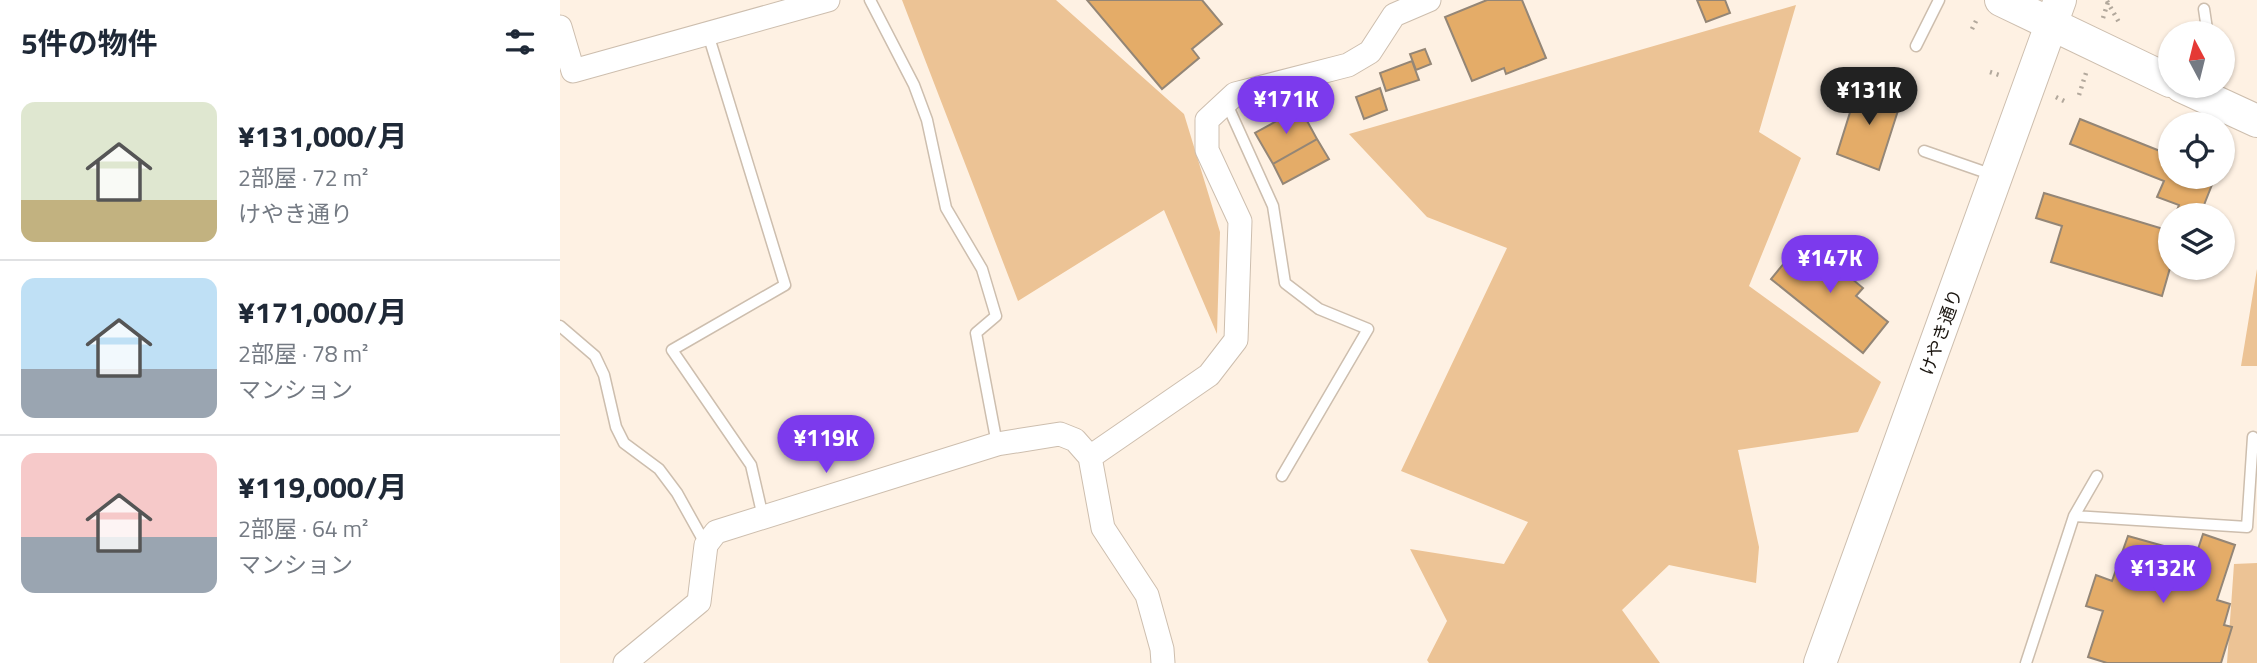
<!DOCTYPE html>
<html lang="ja">
<meta charset="utf-8">
<style>
:root{--surface:#fff;--page:#f2f2f3;--text:#1f2937;--muted:#747a83;--line:#e0e1e3;--accent:#7c3aed}
body{margin:0;font-family:"Titillium Web","Noto Sans JP",sans-serif;background:var(--page);color:var(--text);height:100vh;display:flex;flex-direction:column;font-size:26px;white-space:nowrap}
*{box-sizing:border-box;margin:0}
p{font-size:23px;color:var(--muted)}
.icon{flex:none;width:38px;height:38px;fill:none;stroke:currentColor;stroke-width:2;stroke-linecap:round;stroke-linejoin:round}
.map{position:relative;flex:1;overflow:hidden}
.drawer{display:flex;flex-direction:column;background:var(--surface);width:560px}
.drawer>*{flex:none}
.needle{width:46px;rotate:353deg}
.fabs{position:absolute;left:1598px;top:21px;display:grid;gap:14px}
.fabs a{display:grid;place-items:center;width:77px;height:77px;border-radius:50%;background:var(--surface);box-shadow:0 2px 5px #0004;font-size:35px}
.price{position:absolute;translate:-50% -60px;padding:0 16px;border-radius:24px;background:var(--accent);color:#fff;font-size:23px;line-height:46px;filter:drop-shadow(0 2px 4px #0008)}
.price::after{content:'';position:absolute;left:50%;top:42px;width:21px;height:16px;margin-left:-10px;background:inherit;clip-path:polygon(0 0,100% 0,50% 100%)}
.price.selected{background:#222;color:#fff}
ul{padding:0;list-style:none}
li{display:flex;align-items:center;gap:21px;height:175px;padding:0 21px}
li+li{border-top:2px solid var(--line)}
li span{display:grid;place-items:center;flex:none;width:196px;height:140px;border-radius:14px;color:#555}
li>.icon{margin-inline-start:auto}
span .icon{width:84px;height:84px;fill:#fffc;stroke-width:1}
li b{font-size:30px}
h2{display:flex;justify-content:space-between;align-items:center;height:84px;padding:0 21px;font-size:30px}
main{display:flex;flex:1;min-height:0}
.map>svg:first-child{display:block}
.green{fill:#ecc395}
.building{fill:#e4ac68;stroke:#948676;stroke-width:2}
.lines{fill:none;stroke-linecap:round;stroke-linejoin:round}
.lane-casing{stroke:#cdbeae;stroke-width:13}
.street-casing{stroke:#cdbeae;stroke-width:25}
.secondary-casing{stroke:#cdbeae;stroke-width:34}
.path{stroke:#b2a89c;stroke-width:4.5;stroke-dasharray:2 5;stroke-linecap:butt}
.lane{stroke:#fff;stroke-width:10}
.street{stroke:#fff;stroke-width:23}
.secondary{stroke:#fff;stroke-width:32}
.labels{text-anchor:middle;dominant-baseline:central;stroke-width:5;stroke-linejoin:round;paint-order:stroke}
.street-label{font-size:18px;fill:#1a150f;stroke:#fff}
</style>
<main>
<section class="drawer">
<h2>5件の物件<svg class="icon" aria-label="filters" viewBox="0 0 24 24"><path d="M4 7h16M4 17h16"/><circle cx="9" cy="7" r="2"/><circle cx="15" cy="17" r="2"/></svg></h2>
<ul>
<li><span style="background:linear-gradient(#dfe7d0 70%,#c2b280 0)"><svg class="icon" aria-label="home" viewBox="0 0 24 24"><path d="M3 11l9-7 9 7M6 9v11h12V9"/></svg></span><div><b>¥131,000/月</b><p>2部屋 · 72 m²</p><p>けやき通り</p></div></li>
<li><span style="background:linear-gradient(#bfe0f5 65%,#9aa5b1 0)"><svg class="icon" aria-label="home" viewBox="0 0 24 24"><path d="M3 11l9-7 9 7M6 9v11h12V9"/></svg></span><div><b>¥171,000/月</b><p>2部屋 · 78 m²</p><p>マンション</p></div></li>
<li><span style="background:linear-gradient(#f6c9c9 60%,#9aa5b1 0)"><svg class="icon" aria-label="home" viewBox="0 0 24 24"><path d="M3 11l9-7 9 7M6 9v11h12V9"/></svg></span><div><b>¥119,000/月</b><p>2部屋 · 64 m²</p><p>マンション</p></div></li>
</ul>
</section>
<div class="map">
<svg width="1697" height="663" viewBox="0 0 1697 663">
<rect width="100%" height="100%" fill="#fef1e3"/>
<path class="green" d="M 342,0 L 496,0 L 624,114 L 660,232 L 657,334 L 604,210 L 458,301 Z
M 1236,5 L 1199,132 L 1241,158 L 1189,286 L 1321,382 L 1298,432 L 1178,450 L 1199,547 L 1196,583 L 1109,565 L 1062,610 L 1100,663 L 869,663 L 867,660 L 887,621 L 850,549 L 944,564 L 968,522 L 841,471 L 947,248 L 867,217 L 789,134 Z
M 1697,269 L 1697,366 L 1681,366 Z
M 1697,563 L 1697,663 L 1667,663 L 1674,564 Z"/>
<path class="building" d="M 527,0 L 642,0 L 662,24 L 632,49 L 639,58 L 602,89 Z
M 927,0 L 962,0 L 986,58 L 946,74 L 944,68 L 912,81 L 885,17 Z
M 1137,0 L 1165,0 L 1170,13 L 1146,22 Z
M 865,49 L 871,64 L 856,70 L 850,54 Z
M 852,61 L 859,80 L 826,91 L 820,73 Z
M 1298,87 L 1342,98 L 1319,170 L 1277,154 Z
M 820,88 L 827,110 L 804,119 L 796,97 Z
M 740,108 L 757,139 L 713,164 L 695,133 Z
M 1520,119 L 1610,155 L 1610,177 L 1655,177 L 1640,215 L 1615,215 L 1619,205 L 1597,197 L 1604,181 L 1510,144 Z
M 757,139 L 769,159 L 723,184 L 713,164 Z
M 1484,193 L 1610,231 L 1610,268 L 1602,296 L 1491,262 L 1502,226 L 1476,218 Z
M 1244,239 L 1303,288 L 1296,296 L 1328,322 L 1303,353 L 1211,279 Z
M 1643,534 L 1675,545 L 1657,600 L 1670,604 L 1664,625 L 1672,627 L 1661,663 L 1547,663 L 1528,657 L 1543,611 L 1526,606 L 1536,575 L 1552,581 L 1568,536 L 1636,555 Z"/>
<g class="lines">
<defs>
<path id="lane" d="M 310,0 L 354,85 L 367,120 L 386,208 L 422,269 L 436,316 L 416,333 L 437,444
M 1644,9 L 1647,29 L 1645,33
M 148,34 L 225,285 L 112,350 L 191,465 L 203,517
M 1356,46 L 1379,0
M 666,102 L 713,206 L 725,283 L 759,309 L 808,329 L 722,476
M 1364,151 L 1433,175
M 0,326 L 35,356 L 44,375 L 56,427 L 64,443 L 99,469 L 117,493 L 146,545
M 1514,516 L 1687,527 L 1693,437
M 1466,663 L 1514,516 L 1537,476"/>
<path id="street" d="M 0,27 L 13,71 L 268,0
M 65,663 L 139,602 L 146,545 L 156,532 L 437,444 L 500,434 L 515,440 L 530,457
M 603,663 L 602,649 L 587,595 L 543,528 L 530,457 L 649,375 L 676,340 L 680,221 L 647,150 L 647,120 L 675,94 L 788,65 L 810,52 L 834,15 L 869,0"/>
<path id="secondary" d="M 1441,0 L 1610,81
M 1621,86 L 1697,121
M 1260,663 L 1500,0"/>
</defs>
<use href="#lane" class="lane-casing"/>
<use href="#street" class="street-casing"/>
<use href="#secondary" class="secondary-casing"/>
<path class="path" d="M 1547,1 L 1560,24
M 1543,18 L 1548,2
M 1412,29 L 1418,17
M 1430,72 L 1442,76
M 1519,95 L 1526,73
M 1496,97 L 1506,102"/>
<use href="#lane" class="lane"/>
<use href="#street" class="street"/>
<use href="#secondary" class="secondary"/>
</g>
<g class="labels">
<g class="street-label">
<text transform="translate(1381 332) rotate(-70)">けやき通り</text>
</g>
</g>
</svg>
<div class="fabs">
<a><svg class="needle" viewBox="-14 -14 28 28"><path d="M0-13l5 13h-10z" fill="#e53935"/><path d="M0 13l5-13h-10z" fill="#747a83"/></svg></a>
<a><svg class="icon" aria-label="locate" viewBox="0 0 24 24"><circle cx="12" cy="12" r="6"/><path d="M12 2v4M12 18v4M2 12h4M18 12h4"/></svg></a>
<a><svg class="icon" aria-label="layers" viewBox="0 0 24 24"><path d="M12 4l9 5-9 5-9-5zM3 14l9 5 9-5"/></svg></a>
</div>
<b class="price selected" style="left:1309px;top:127px">¥131K</b>
<b class="price" style="left:726px;top:136px">¥171K</b>
<b class="price" style="left:1270px;top:295px">¥147K</b>
<b class="price" style="left:266px;top:475px">¥119K</b>
<b class="price" style="left:1603px;top:605px">¥132K</b>
</div>
</main>
